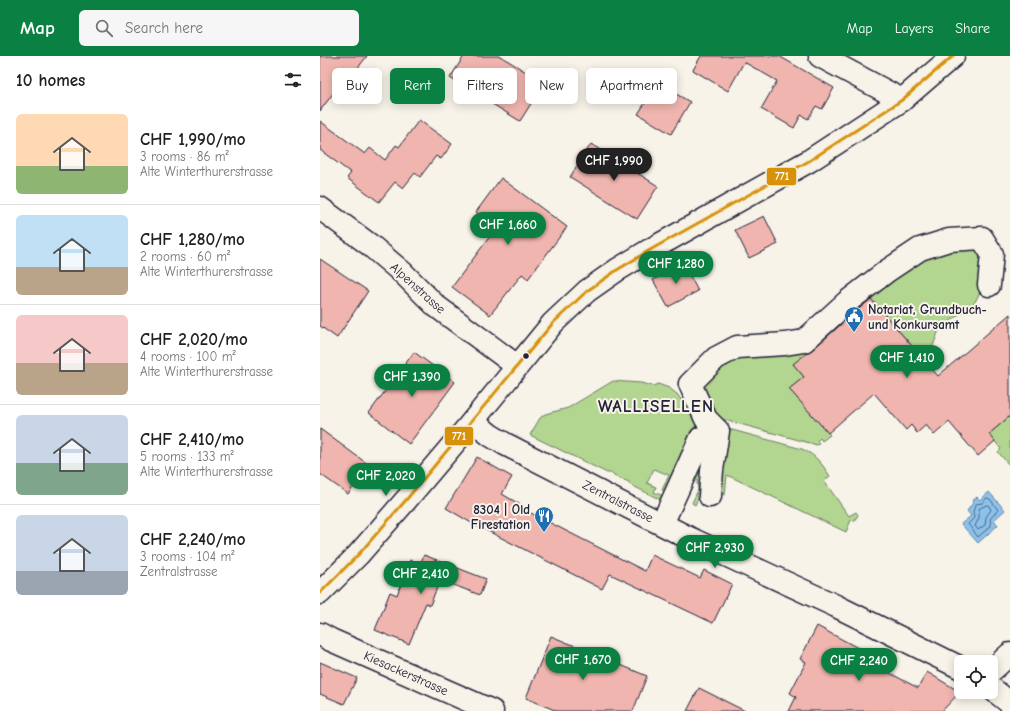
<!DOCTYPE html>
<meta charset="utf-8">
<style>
:root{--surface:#fff;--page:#f6f6f6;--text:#202124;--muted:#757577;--line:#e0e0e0;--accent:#0b8043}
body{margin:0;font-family:"Comic Neue",sans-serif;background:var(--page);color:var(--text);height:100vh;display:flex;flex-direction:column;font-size:15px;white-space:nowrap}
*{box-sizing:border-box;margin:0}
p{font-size:13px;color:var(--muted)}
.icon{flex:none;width:22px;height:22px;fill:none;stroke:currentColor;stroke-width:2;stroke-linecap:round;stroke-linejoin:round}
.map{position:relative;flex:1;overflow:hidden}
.sheet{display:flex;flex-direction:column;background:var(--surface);width:320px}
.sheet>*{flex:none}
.guide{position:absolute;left:12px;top:12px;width:380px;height:36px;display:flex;gap:8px}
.buttons{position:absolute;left:634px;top:599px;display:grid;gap:8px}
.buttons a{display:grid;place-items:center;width:44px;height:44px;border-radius:6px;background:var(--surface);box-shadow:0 2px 10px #0003;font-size:20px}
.price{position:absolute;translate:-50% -34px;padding:0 9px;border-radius:14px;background:var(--accent);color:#fff;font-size:13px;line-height:26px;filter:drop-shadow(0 1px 2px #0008)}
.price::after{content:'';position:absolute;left:50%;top:24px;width:12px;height:9px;margin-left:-6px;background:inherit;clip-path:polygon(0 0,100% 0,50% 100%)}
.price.on{background:#222;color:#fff}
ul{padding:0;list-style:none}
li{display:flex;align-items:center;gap:12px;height:100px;padding:0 16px}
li+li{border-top:1px solid var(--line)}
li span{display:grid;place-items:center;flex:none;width:112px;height:80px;border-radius:6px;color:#555}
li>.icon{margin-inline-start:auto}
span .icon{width:48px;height:48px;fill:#fffc;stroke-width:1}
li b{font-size:17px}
h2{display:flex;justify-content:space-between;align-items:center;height:48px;padding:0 16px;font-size:17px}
.pill{padding:0 14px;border-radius:6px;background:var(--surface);box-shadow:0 2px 10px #0003;font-size:14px;line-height:36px}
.pill.on{background:var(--accent);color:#fff}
header{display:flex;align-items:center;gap:24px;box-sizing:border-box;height:56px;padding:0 20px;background:var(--accent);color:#fff}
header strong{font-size:19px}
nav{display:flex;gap:22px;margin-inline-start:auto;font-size:14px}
.search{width:280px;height:36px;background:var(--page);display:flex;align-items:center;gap:10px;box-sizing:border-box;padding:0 14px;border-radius:6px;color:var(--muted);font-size:15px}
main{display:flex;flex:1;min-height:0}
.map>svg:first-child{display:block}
.green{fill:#b2d590;stroke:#6a7c66}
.water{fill:#8cc2ea;stroke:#6282a4}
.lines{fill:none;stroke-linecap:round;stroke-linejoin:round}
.shore{stroke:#4c6281;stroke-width:1}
.building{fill:#f0b5ae;stroke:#22223b}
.minor-casing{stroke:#22223b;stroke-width:25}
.major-casing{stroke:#22223b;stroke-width:25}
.minor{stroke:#f7f3e8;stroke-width:22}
.major{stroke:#f7f3e8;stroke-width:22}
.bus-1-casing{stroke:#f7f3e8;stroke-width:6}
.bus-1{stroke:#d79209;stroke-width:3}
.bus-dot{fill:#22223b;stroke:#f7f3e8;stroke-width:1.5}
.labels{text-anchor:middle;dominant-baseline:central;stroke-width:4;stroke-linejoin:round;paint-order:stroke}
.street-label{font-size:13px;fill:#22223b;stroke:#f7f3e8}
.poi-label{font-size:13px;font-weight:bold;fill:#22223b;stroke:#f7f3e8;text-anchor:start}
.district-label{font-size:17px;font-weight:bold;letter-spacing:1px;fill:#22223b;stroke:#f7f3e8}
.line-badge{stroke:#f7f3e8;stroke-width:1.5}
.badge-label{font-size:11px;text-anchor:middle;font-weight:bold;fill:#fff}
</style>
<header>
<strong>Map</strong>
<div class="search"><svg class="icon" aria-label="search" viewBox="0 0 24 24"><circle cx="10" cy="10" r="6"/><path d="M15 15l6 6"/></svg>Search here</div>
<nav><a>Map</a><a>Layers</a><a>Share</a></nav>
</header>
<main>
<section class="sheet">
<h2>10 homes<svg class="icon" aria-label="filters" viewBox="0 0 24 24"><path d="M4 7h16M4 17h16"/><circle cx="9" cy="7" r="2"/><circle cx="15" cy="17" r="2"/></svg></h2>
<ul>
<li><span style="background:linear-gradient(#ffd9b3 65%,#8fb573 0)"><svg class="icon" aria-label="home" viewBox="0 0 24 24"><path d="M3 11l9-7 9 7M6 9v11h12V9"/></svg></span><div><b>CHF 1,990/mo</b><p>3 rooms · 86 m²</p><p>Alte Winterthurerstrasse</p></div></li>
<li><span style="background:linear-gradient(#bfe0f5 65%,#b9a48a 0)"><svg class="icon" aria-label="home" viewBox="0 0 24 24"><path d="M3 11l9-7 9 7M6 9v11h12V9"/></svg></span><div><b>CHF 1,280/mo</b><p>2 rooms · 60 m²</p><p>Alte Winterthurerstrasse</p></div></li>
<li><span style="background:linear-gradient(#f6c9c9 60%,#b9a48a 0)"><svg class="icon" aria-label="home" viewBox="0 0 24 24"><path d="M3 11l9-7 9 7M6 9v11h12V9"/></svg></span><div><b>CHF 2,020/mo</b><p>4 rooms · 100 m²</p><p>Alte Winterthurerstrasse</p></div></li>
<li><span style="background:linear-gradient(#c9d6e8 60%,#7fa58c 0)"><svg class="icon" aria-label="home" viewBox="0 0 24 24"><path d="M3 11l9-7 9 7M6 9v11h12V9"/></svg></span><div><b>CHF 2,410/mo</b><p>5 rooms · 133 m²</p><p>Alte Winterthurerstrasse</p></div></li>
<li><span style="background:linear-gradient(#c9d6e8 70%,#9aa5b1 0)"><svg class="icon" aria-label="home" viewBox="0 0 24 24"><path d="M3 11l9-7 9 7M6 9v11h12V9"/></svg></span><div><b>CHF 2,240/mo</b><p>3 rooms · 104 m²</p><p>Zentralstrasse</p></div></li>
</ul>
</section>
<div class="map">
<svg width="690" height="655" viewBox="0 0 690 655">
<rect width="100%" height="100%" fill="#f7f3e8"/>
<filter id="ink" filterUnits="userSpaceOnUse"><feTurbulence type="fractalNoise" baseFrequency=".025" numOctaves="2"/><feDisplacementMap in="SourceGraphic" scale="8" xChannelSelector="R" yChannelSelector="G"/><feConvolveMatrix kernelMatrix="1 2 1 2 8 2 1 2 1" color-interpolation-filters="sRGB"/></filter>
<g filter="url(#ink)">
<path class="green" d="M 660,189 L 664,227 L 659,238 L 655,246 L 619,274 L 613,290 L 599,298 L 550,242 L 474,308 L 484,321 L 470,333 L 510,379 L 502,385 L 500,382 L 497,385 L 499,388 L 497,389 L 398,362 L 381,342 L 383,322 L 420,298 L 478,292 L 604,195 Z
M 293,325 L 321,327 L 333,330 L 338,328 L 349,332 L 357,338 L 371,357 L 405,372 L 482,393 C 497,400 501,407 510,420 L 504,425 L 529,460 L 536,456 L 538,459 L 534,465 L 531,464 L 526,476 L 407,419 L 405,439 L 388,431 L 383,432 L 375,449 L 372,447 L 378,434 L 375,411 L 346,436 L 342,434 L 349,419 L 334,413 L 327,427 L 336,431 L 334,436 L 343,440 L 339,443 L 309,428 L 309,426 L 294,420 L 291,417 L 287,417 L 210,379 L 220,362 L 225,358 L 248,352 Z
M 690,360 L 690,410 L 678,396 L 681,393 L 669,378 Z"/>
<path class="water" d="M 669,436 L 685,454 L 674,464 L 678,469 L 658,487 L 641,468 L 651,460 L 647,455 L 653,447 L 652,445 L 657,441 L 660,444 Z"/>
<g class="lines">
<path class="shore" d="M 667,442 L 670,443 L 678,454 L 670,463 L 671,470 L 658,481 L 648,468 L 654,462 L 653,455 L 656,448 L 662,447 Z
M 667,449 L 669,450 L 671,454 L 666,461 L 665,469 L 658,474 L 655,470 L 659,462 L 659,453 Z"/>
</g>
<path class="building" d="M 0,0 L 47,0 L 21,34 L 17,32 L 0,55 Z
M 144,0 L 180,0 L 224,27 L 200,65 L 130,22 Z
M 381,0 L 459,0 L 514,32 L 502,53 L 496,50 L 488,63 L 481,59 L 474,72 L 441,53 L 457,25 L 424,6 L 408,35 L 373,14 Z
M 320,17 L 370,46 L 351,78 L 318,58 L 327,44 L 310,34 Z
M 99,64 L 132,88 L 121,103 L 116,100 L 100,121 L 95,117 L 83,132 L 75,126 L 59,146 L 27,122 L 31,117 L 0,94 L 0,65 L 45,98 L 50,92 L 65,104 L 76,89 L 79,91 Z
M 271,88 L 338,130 L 317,163 L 250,121 Z
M 181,122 L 247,171 L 208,223 L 202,218 L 170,259 L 132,231 L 177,171 L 156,156 Z
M 444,160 L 458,188 L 429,202 L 415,174 Z
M 0,203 L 48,235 L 17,282 L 0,270 Z
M 363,207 L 378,235 L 348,251 L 333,224 Z
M 551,243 L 618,320 L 690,258 L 690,360 L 669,378 L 675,385 L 658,400 L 629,366 L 614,379 L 606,369 L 597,377 L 591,369 L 586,374 L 554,337 L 508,377 L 469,333 L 484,321 L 473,308 L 487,297 L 492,294 L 535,256 Z
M 94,296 L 135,326 L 89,388 L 49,357 Z
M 0,373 L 49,409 L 28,438 L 0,418 Z
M 157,401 L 192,421 L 182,438 L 201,449 L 199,451 L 325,515 L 332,499 L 380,522 L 384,514 L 412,528 L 393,567 L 290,518 L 282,533 L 160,471 L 160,472 L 126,452 Z
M 104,499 L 166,523 L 160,539 L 120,524 L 110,549 L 106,547 L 89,588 L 55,574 L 70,536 L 77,539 L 90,504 L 100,508 Z
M 497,570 L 566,607 L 562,613 L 598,632 L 607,616 L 640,636 L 622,655 L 469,655 L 476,641 L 470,637 L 486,606 L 480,603 Z
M 231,580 L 327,620 L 313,655 L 237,655 L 206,642 Z
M 0,606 L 37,622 L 24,648 L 0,638 Z
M 379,632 L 425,655 L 367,655 Z"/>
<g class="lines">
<defs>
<path id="minor" d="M 500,0 L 582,44
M 0,152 L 50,189 L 83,217 L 116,250 L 197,310
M 153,365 L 170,379 L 185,388 L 369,482 L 516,550 L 641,612
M 390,440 L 392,414 L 398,375 L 386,363 L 370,328 L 396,302 L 417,291 L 465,288 L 484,285 L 527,246 L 567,215 L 600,193 L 629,184 L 662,182 L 672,198 L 669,229
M 342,468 L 381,382
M 0,578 L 11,584 L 172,655
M 671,615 L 690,598
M 671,632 L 690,647"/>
<path id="major" d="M 0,537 L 38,499 L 86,444 L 147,372 L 233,267 L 267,235 L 297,214 L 330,194 L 489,105 L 582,44 L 633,0"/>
</defs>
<use href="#minor" class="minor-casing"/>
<use href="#major" class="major-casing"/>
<use href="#minor" class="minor"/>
<use href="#major" class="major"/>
<defs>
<path id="bus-1" d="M 0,537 L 38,499 L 86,444 L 233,267 L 267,235 L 297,214 L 330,194 L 489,105 L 582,44 L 633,0"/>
</defs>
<use href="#bus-1" class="bus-1-casing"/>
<use href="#bus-1" class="bus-1"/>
</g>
</g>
<defs>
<symbol id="civic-pin" viewBox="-11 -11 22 30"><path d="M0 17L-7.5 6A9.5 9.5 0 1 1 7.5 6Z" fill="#1f6fb2" stroke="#f7f3e8"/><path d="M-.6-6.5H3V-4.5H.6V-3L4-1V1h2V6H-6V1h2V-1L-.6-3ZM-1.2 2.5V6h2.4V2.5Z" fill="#fff"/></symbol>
<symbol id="restaurant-pin" viewBox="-11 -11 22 30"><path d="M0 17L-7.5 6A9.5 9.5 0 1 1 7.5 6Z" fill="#1f6fb2" stroke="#f7f3e8"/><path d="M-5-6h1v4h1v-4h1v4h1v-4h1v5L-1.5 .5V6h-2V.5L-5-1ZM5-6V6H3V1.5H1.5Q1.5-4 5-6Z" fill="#fff"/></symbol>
</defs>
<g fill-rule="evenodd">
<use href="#civic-pin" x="523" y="249" width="22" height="30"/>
<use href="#restaurant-pin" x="213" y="449" width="22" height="30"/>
</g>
<circle class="bus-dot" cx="206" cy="300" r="3.5"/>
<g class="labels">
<g class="street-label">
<text transform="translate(98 232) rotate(42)">Alpenstrasse</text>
<text transform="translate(298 445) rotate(27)">Zentralstrasse</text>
<text transform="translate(86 617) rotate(24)">Kiesackerstrasse</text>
</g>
<g class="poi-label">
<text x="548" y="253">Notariat, Grundbuch-<tspan x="548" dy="15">und Konkursamt</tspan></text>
<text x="210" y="453" text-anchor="end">8304 | Old<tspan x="210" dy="15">Firestation</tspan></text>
</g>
<g class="district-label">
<text x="336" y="350">WALLISELLEN</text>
</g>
</g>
<g class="line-badge">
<rect x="446" y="111" width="31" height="19" rx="4" fill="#d79209"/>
<rect x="124" y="370" width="30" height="20" rx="4" fill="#d79209"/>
</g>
<g class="badge-label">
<text x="462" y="124">771</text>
<text x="139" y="384">771</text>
</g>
</svg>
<div class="buttons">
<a><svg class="icon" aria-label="locate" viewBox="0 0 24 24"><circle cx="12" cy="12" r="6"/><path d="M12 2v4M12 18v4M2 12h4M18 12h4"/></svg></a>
</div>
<b class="price on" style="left:294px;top:126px">CHF 1,990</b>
<b class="price" style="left:188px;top:190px">CHF 1,660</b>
<b class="price" style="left:356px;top:229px">CHF 1,280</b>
<b class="price" style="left:587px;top:323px">CHF 1,410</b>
<b class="price" style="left:92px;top:342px">CHF 1,390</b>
<b class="price" style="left:66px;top:441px">CHF 2,020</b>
<b class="price" style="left:395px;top:513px">CHF 2,930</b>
<b class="price" style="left:101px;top:539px">CHF 2,410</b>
<b class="price" style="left:263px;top:625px">CHF 1,670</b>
<b class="price" style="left:539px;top:626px">CHF 2,240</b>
<div class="guide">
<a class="pill">Buy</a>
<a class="pill on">Rent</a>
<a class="pill">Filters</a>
<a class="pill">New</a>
<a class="pill">Apartment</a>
</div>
</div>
</main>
